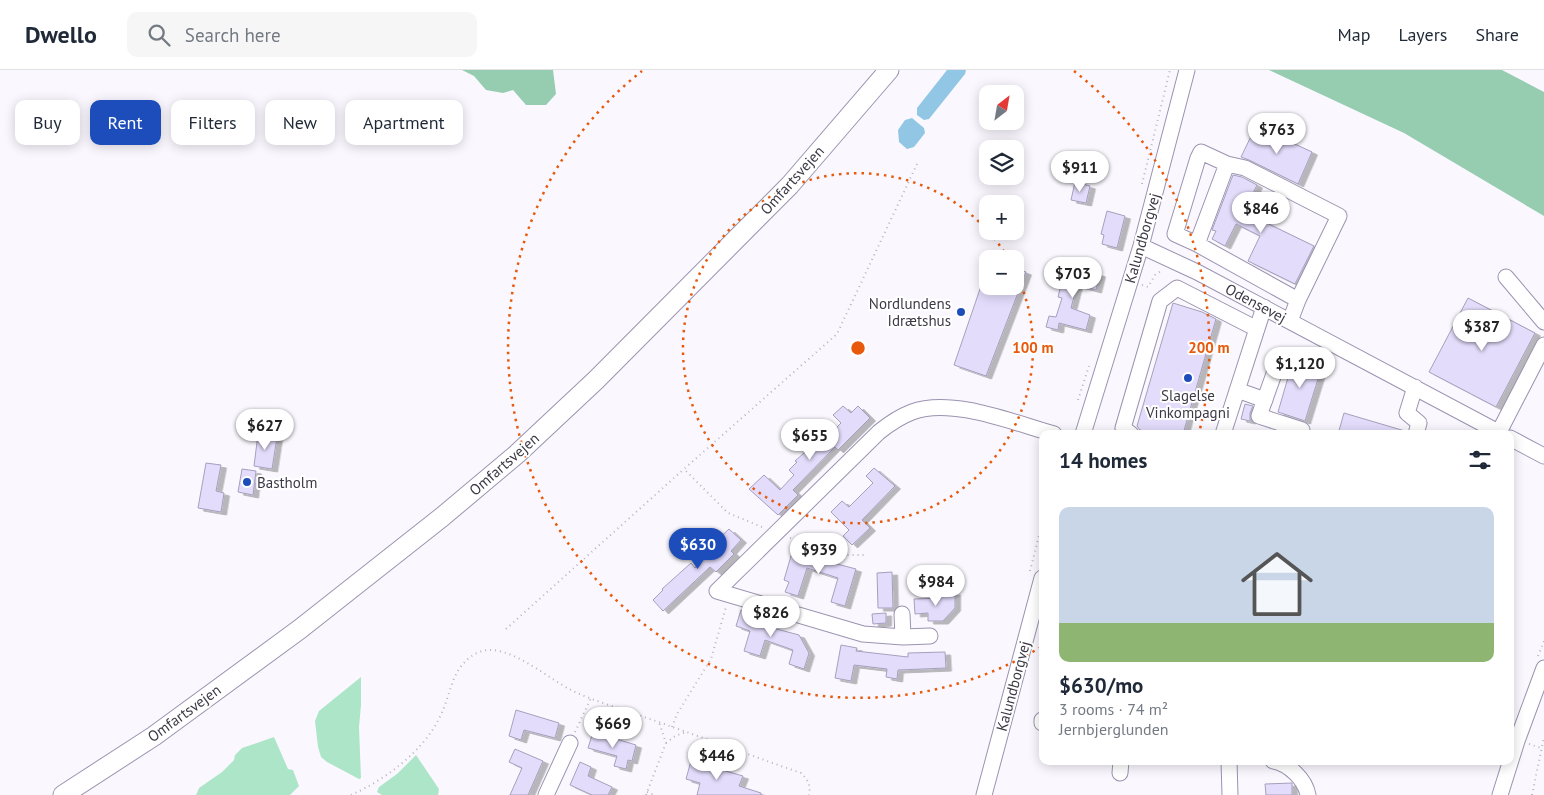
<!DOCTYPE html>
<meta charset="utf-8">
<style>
:root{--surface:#fff;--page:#f6f6f7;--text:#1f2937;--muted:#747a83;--line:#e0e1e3;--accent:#1c4dba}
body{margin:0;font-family:"PT Sans",sans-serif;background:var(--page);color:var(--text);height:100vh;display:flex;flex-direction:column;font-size:19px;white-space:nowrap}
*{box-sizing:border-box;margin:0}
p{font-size:16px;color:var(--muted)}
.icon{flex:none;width:28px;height:28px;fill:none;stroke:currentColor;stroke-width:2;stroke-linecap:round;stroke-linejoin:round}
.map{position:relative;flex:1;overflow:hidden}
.side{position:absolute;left:1039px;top:360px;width:475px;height:335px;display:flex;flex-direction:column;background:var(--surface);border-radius:10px;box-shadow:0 2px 12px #0003}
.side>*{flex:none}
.banner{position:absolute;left:15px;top:30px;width:475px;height:45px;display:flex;gap:10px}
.needle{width:32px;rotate:31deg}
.controls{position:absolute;left:979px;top:15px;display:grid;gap:10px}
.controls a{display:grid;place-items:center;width:45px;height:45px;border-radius:10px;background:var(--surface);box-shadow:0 2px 12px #0003;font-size:25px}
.price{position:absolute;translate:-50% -42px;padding:0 11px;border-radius:18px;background:#fff;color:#222;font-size:16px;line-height:32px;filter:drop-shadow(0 1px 2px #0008)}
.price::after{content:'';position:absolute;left:50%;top:30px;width:15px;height:11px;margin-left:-8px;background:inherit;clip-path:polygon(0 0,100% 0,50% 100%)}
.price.selected{background:var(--accent);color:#fff}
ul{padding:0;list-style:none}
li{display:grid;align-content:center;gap:10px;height:265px;padding:0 20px}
li span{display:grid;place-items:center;height:155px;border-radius:10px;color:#555}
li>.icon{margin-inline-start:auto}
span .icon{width:90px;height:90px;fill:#fffc;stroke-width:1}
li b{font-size:21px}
h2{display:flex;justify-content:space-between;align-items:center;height:60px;padding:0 20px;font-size:21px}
.pill{padding:0 18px;border-radius:10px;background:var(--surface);box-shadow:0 2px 12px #0003;font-size:18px;line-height:45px}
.pill.selected{background:var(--accent);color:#fff}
header{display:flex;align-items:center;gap:30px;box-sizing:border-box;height:70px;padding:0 25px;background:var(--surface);border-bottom:1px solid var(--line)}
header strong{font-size:24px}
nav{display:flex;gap:28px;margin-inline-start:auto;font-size:18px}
.search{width:350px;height:45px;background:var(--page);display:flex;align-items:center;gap:12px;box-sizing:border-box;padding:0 18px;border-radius:10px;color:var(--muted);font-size:19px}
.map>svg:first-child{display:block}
.green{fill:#ade5c8}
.forest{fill:#96cdb1}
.water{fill:#91c7e4}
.building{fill:#e3dcfb;stroke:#a69fbc;filter:url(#shadow)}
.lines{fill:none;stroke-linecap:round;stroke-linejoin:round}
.minor-casing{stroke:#9b93b0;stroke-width:17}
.major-casing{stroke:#9b93b0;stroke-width:21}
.path{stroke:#b7b5bd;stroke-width:2;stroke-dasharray:1 4;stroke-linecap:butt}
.minor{stroke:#fff;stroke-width:15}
.major{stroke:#fff;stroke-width:19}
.ring{fill:none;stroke:#e8590c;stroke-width:2.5;stroke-dasharray:2.5 5}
.poi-dot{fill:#1c4dba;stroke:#fff;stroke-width:2}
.labels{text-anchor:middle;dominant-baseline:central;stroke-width:4;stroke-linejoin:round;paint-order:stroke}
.street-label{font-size:15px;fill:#3c3945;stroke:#fff}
.poi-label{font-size:15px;fill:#3c3945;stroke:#fff;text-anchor:end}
.centre{fill:#e8590c;stroke:#fff;stroke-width:2.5}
.ring-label{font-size:15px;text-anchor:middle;font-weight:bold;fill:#e8590c;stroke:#fff;stroke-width:4;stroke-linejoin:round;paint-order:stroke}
</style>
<header>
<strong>Dwello</strong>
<div class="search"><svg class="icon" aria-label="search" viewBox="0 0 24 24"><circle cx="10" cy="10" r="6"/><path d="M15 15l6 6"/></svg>Search here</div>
<nav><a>Map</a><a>Layers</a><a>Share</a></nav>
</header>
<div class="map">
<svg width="1544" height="725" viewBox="0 0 1544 725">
<defs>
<filter id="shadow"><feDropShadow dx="5.5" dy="3" stdDeviation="0" flood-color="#0004"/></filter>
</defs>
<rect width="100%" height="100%" fill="#faf8fe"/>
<path class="green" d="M 361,607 L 361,635 L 359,657 L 361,708 L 359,709 L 327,692 L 321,687 L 318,677 L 315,651 L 319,641 Z
M 274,667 L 288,699 L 293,700 L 299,716 L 290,725 L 196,725 L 199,718 L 222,702 L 234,690 L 235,685 L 242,678 Z
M 416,685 L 439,719 L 438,725 L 382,725 L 377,722 L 379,717 L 397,704 Z"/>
<path class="forest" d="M 462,0 L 553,0 L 556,24 L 546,35 L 526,35 L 513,20 L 503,23 L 486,20 L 474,6 Z
M 1269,0 L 1502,0 L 1544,22 L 1544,146 L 1404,63 Z"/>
<path class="water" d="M 947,0 L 966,0 L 965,4 L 929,49 L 924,50 L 917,45 L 917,38 Z
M 912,48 L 924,58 L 925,63 L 914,77 L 907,79 L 899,72 L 898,60 L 905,50 Z"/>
<path class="building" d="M 1256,56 L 1312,82 L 1298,114 L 1249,90 L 1241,87 Z
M 1233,105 L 1242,107 L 1257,115 L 1244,142 L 1314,176 L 1295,214 L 1248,191 L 1260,166 L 1236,154 L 1225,176 L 1212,169 L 1216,161 L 1212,160 Z
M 1075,112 L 1090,116 L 1086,133 L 1071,130 Z
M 1107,141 L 1125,146 L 1117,178 L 1102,174 L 1104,165 L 1101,164 Z
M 1073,195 L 1100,204 L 1096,220 L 1077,215 L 1071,238 L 1090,245 L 1086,260 L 1059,253 L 1058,260 L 1046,257 L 1049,246 L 1056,247 L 1062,228 L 1058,227 L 1063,207 L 1070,207 Z
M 1015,198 L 1026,202 L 986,306 L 954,295 L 981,216 L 1015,216 Z
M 1468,228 L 1535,263 L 1496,337 L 1429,302 Z
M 1173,233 L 1202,242 L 1216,249 L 1183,364 L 1151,364 L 1140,360 L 1137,356 Z
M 1294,287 L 1322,296 L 1305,351 L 1278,342 Z
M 1245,334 L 1253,336 L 1250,343 L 1250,351 L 1241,349 Z
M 843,336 L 851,343 L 858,336 L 870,348 L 838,380 L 835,377 L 793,420 L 798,425 L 778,445 L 749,419 L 764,405 L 780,420 L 794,405 L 789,400 L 797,392 L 795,391 L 813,375 L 816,378 L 841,353 L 833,345 Z
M 1344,343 L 1405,361 L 1405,364 L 1338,364 Z
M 258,364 L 277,367 L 272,399 L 254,396 Z
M 206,393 L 221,395 L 216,421 L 224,423 L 221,442 L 198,438 Z
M 874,398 L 895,416 L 862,450 L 870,458 L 852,475 L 843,466 L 849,460 L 831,442 L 842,431 L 849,437 L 873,413 L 866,406 Z
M 242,399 L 256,401 L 253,425 L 238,422 Z
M 729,459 L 741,470 L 731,481 L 734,484 L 716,502 L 710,497 L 663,541 L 653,530 L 663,520 L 662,519 L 691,493 L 695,498 L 720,473 L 717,470 Z
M 793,479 L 812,485 L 811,487 L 856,499 L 845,536 L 831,532 L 838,508 L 807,498 L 798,526 L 785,522 L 789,512 L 784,510 Z
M 892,502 L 893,538 L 878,538 L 877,503 Z
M 955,522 L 955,538 L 943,551 L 928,551 L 928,543 L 915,544 L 914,529 L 941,528 L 941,523 Z
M 741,540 L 772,550 L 769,557 L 799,565 L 809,583 L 804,599 L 789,594 L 793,580 L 765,570 L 760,586 L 744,581 L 750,561 L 736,556 Z
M 886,543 L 886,553 L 873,554 L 872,544 Z
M 841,575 L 857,578 L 856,581 L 908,587 L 908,583 L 945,582 L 946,598 L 898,600 L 897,609 L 886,607 L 887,599 L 854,595 L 851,611 L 835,608 Z
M 516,640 L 559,653 L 555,668 L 524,660 L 521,670 L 509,666 Z
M 593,662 L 636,675 L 632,691 L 628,690 L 626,699 L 614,696 L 617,686 L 588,678 Z
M 515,679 L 543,691 L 528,725 L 510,725 L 522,698 L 509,692 Z
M 691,691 L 743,706 L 739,716 L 761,723 L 761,725 L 697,725 L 700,713 L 686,709 Z
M 580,692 L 591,697 L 588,706 L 612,717 L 608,725 L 592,725 L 570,715 Z
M 1292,713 L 1292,725 L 1266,725 L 1265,714 Z"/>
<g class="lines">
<defs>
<path id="minor" d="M 1197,174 L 1175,164 L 1198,88 L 1201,82 L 1227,94
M 1141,176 L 1197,202 L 1502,364
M 1506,207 L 1544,252
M 1290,251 L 1298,230 L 1339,146 L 1245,98 L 1227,94 L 1197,174 L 1298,230
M 1280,287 L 1259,346 L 1302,360
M 1415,317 L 1407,343 L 1419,353 L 1416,364
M 1237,320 L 1265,330
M 1499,362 L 1544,275
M 1083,364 L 1141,176 L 1187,0
M 1131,364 L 1123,358 L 1160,231 L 1177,218 L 1257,259
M 1223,364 L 1264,237
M 1510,368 L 1544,386
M 902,544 L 903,567
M 930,566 L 903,567 L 863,564 L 717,521 L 879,362 C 889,354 899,347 912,342 C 952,327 1014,353 1054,364
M 1042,650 L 1042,653
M 1229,691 L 1230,725
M 1273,691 C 1289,694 1305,709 1308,725
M 1120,703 L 1121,691
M 546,725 L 570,673
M 984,725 L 1042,508
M 1500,725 L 1517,671 L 1544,598"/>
<path id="major" d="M 63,725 L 154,666 L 300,559 L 442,447 L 517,384 L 596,310 L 790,115 L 889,0"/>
</defs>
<use href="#minor" class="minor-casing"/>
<use href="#major" class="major-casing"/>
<path class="path" d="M 1142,114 L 1170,0
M 1142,215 L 1148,217 L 1155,205 L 1161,201
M 1078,330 L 1089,296
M 762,457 L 728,443 L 684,399 L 837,264 L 918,92
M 790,468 L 848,485 L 864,485
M 1030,501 L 1042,454
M 506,559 L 684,399
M 1538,586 L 1544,571
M 672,657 L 677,644 L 711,589 L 726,537
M 575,662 L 591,628
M 666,673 L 675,666 L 686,662
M 1529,674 L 1541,678
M 647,722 L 654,725
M 351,725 C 387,709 428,678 443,640 C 450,624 452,604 465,592 C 471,585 482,579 492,580 C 519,582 549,609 573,621 C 596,632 623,639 647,648 C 699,666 749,685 801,703 C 808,710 811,715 809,725
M 646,725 L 666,673 L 659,652
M 1532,725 L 1544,667"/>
<use href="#minor" class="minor"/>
<use href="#major" class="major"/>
</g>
<g class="ring">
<path d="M989 162A175 175 0 0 1 1008 188M1015 201A175 175 0 1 1 987 160"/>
<path d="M1041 577A351 351 0 0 1 642 1M1074 1A351 351 0 0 1 1199 363"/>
</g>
<g class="poi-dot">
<circle cx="961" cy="242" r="5"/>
<circle cx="1188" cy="308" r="5"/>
<circle cx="247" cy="412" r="5"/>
</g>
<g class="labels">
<g class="street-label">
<text transform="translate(792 110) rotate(-48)">Omfartsvejen</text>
<text transform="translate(1142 168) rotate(-74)">Kalundborgvej</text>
<text transform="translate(1256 233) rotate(28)">Odensevej</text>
<text transform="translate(504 394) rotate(-41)">Omfartsvejen</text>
<text transform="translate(1013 616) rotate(-75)">Kalundborgvej</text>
<text transform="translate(184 643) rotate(-36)">Omfartsvejen</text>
</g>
<g class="poi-label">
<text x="951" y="233">Nordlundens<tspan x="951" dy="17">Idrætshus</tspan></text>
<text x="1188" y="325" text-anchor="middle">Slagelse<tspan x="1188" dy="17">Vinkompagni</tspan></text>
<text x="257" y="412" text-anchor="start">Bastholm</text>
</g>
</g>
<circle cx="858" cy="278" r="8" class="centre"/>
<g class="ring-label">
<text x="1033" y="283">100 m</text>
<text x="1209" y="283">200 m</text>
</g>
</svg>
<div class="controls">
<a><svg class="needle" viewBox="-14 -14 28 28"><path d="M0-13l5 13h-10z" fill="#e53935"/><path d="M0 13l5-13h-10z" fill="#747a83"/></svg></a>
<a><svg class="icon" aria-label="layers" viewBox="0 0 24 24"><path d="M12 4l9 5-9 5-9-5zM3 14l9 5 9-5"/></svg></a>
<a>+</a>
<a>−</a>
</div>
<b class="price" style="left:1277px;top:85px">$763</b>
<b class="price" style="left:1080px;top:123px">$911</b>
<b class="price" style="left:1261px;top:164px">$846</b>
<b class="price" style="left:1073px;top:229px">$703</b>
<b class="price" style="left:1482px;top:282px">$387</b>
<b class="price" style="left:1300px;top:319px">$1,120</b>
<b class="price" style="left:265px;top:381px">$627</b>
<b class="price" style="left:810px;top:391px">$655</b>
<b class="price selected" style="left:698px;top:500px">$630</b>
<b class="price" style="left:819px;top:505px">$939</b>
<b class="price" style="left:936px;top:537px">$984</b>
<b class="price" style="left:771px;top:568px">$826</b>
<b class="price" style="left:613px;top:679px">$669</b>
<b class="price" style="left:717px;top:711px">$446</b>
<div class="banner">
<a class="pill">Buy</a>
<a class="pill selected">Rent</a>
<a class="pill">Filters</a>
<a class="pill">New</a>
<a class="pill">Apartment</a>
</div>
<section class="side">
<h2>14 homes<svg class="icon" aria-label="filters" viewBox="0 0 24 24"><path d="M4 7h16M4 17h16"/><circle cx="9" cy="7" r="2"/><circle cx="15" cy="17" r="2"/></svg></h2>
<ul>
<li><span style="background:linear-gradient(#c9d6e8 75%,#8fb573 0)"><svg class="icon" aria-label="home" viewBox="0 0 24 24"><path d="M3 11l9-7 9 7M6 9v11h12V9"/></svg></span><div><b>$630/mo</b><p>3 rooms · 74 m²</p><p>Jernbjerglunden</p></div></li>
</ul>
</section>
</div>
